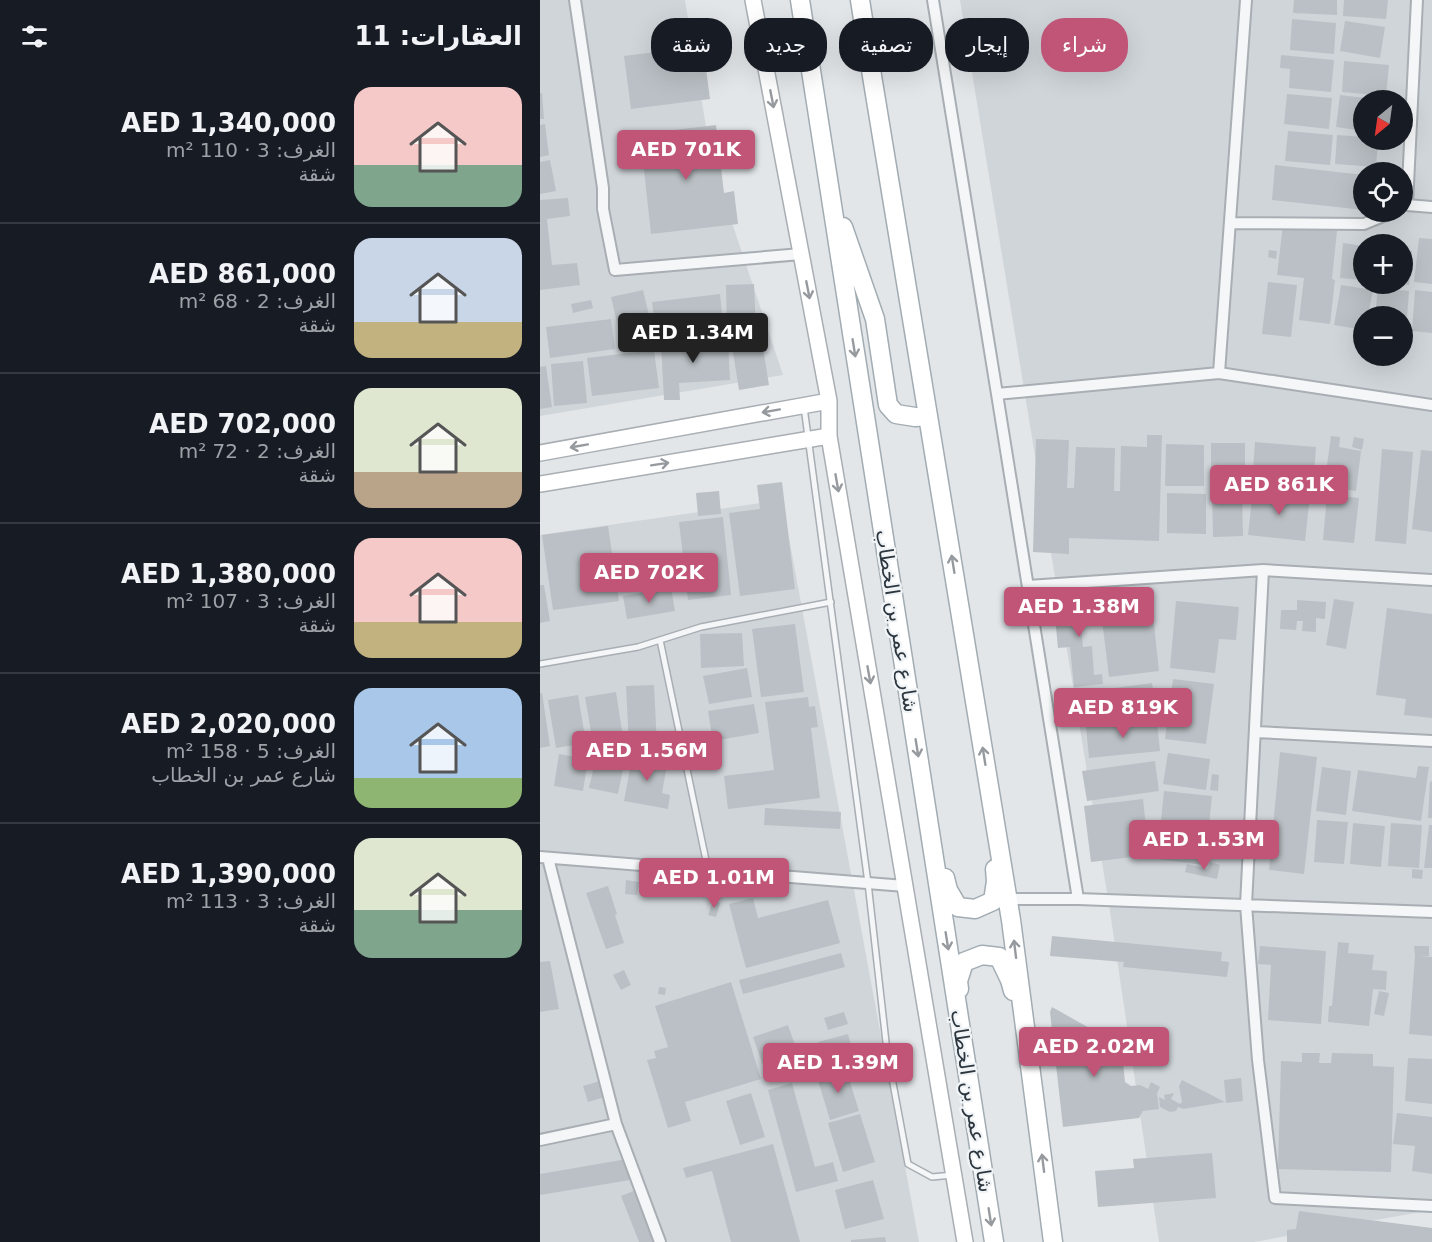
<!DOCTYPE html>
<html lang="ar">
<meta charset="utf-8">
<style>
:root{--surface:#171b24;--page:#242831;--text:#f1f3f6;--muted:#9ea1a6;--line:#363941;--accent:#c05578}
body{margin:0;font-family:"DejaVu Sans","Noto Sans Arabic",sans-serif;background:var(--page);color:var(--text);direction:rtl;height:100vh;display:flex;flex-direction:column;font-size:22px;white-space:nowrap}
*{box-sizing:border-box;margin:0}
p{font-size:20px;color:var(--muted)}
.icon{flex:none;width:33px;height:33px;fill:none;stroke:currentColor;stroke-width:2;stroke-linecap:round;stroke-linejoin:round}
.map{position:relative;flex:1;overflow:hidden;direction:ltr}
.sheet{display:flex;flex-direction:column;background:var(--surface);width:540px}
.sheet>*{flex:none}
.top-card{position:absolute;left:18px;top:18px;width:570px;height:54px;direction:rtl;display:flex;gap:12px}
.needle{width:39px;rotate:209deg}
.fabs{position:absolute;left:813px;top:90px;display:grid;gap:12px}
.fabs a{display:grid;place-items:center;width:60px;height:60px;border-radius:50%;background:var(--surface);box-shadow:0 6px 24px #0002;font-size:30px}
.price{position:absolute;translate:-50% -51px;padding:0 14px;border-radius:6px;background:var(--accent);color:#fff;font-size:20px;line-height:39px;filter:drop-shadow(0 2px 3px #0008)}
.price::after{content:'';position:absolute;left:50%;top:36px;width:18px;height:14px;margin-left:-9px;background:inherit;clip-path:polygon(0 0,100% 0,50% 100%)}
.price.on{background:#222;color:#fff}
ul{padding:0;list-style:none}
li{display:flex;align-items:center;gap:18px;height:150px;padding:0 18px}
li+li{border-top:2px solid var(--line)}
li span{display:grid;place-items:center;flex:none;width:168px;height:120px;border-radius:18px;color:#555}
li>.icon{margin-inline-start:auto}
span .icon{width:72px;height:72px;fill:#fffc;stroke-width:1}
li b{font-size:26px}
h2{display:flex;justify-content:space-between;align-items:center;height:72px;padding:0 18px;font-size:26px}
.tag{padding:0 21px;border-radius:24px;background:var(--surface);box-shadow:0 6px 24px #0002;font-size:21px;line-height:54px}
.tag.on{background:var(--accent);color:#fff}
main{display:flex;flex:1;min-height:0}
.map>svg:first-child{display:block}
.built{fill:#d0d5da;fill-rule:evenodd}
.building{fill:#bac0c5}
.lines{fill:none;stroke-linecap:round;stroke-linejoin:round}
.lane-casing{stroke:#a8aeb3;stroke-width:8}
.street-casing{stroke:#a8aeb3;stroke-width:14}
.secondary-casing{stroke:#a8aeb3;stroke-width:18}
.primary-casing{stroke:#a2acb3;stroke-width:21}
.lane{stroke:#f4f6f7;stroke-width:5}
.street{stroke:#f4f6f7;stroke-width:10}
.secondary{stroke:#fff;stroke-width:15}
.primary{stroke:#fff;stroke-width:18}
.oneway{stroke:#969a9f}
.labels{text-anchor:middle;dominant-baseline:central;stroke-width:4.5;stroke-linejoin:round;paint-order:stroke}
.street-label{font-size:20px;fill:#2c363f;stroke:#f1f4f6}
</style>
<main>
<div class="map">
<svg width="892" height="1242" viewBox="0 0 892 1242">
<rect width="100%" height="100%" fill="#e2e6e9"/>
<path class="built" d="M 0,0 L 145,0 L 172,163 L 243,375 L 0,416 Z
M 420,0 L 892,0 L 892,1210 L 714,1242 L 619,1242 L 569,905 ZM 824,100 L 862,100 L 862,140 L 824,140 ZM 824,172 L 862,172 L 862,212 L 824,212 ZM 824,244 L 862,244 L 862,284 L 824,284 ZM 824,316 L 862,316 L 862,356 L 824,356 Z
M 242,500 L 379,1242 L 0,1242 L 0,535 Z"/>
<path class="building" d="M 754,0 L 797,0 L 797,15 L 753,13 Z
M 804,0 L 848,0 L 846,19 L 803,16 Z
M 752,19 L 796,23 L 794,54 L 750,50 Z
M 805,21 L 845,27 L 840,58 L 800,51 Z
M 163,46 L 170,99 L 91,109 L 84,56 Z
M 741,55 L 794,60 L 791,92 L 749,88 L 750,69 L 740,68 Z
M 804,61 L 849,65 L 846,96 L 802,92 Z
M 0,93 L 2,93 L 4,119 L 0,119 Z
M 747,94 L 792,98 L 789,129 L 744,124 Z
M 800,95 L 833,99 L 832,100 L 824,100 L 824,131 L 796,127 Z
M 5,124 L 9,155 L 0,157 L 0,125 Z
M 176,125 L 184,193 L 194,191 L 198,224 L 111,234 L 100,134 Z
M 748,131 L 793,135 L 790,165 L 745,161 Z
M 797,135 L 824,137 L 824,140 L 838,140 L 836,167 L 795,164 Z
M 10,160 L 16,191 L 0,194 L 0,162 Z
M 735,165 L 824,175 L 824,210 L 732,200 Z
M 28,198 L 30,216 L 7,219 L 12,265 L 37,263 L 40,285 L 0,290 L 0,200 Z
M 743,225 L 797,231 L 792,279 L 795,280 L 790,324 L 759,320 L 764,278 L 737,275 Z
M 879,238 L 892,239 L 892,284 L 874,282 Z
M 803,243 L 824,246 L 824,280 L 800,278 Z
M 729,250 L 737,251 L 736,259 L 728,257 Z
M 862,250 L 872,251 L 869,285 L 862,284 Z
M 728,282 L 757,285 L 751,337 L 722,334 Z
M 214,284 L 216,328 L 187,329 L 186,285 Z
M 801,285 L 833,290 L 828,316 L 824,316 L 824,330 L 794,325 Z
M 838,288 L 869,291 L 866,332 L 862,332 L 862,316 L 835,316 Z
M 103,290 L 115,340 L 83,348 L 71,297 Z
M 875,290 L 892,292 L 892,333 L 872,331 Z
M 180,294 L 184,334 L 117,341 L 112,302 Z
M 51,300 L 53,308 L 33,313 L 31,304 Z
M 71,319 L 75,349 L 10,358 L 6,327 Z
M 221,335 L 229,385 L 199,390 L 191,340 Z
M 188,340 L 190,380 L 139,383 L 140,400 L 124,400 L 121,343 Z
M 114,350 L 119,388 L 52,396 L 47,358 Z
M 43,361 L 47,403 L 14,406 L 11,364 Z
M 6,366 L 12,407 L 0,409 L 0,367 Z
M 607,435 L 622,435 L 619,541 L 529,538 L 529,554 L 493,552 L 496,439 L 529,440 L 527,488 L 534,488 L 536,447 L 575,448 L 574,491 L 580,491 L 581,446 L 607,447 Z
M 791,436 L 800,437 L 799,447 L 821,451 L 816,491 L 784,487 Z
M 814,437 L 824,439 L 822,450 L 812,447 Z
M 715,442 L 776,447 L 773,489 L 712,484 Z
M 671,443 L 705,443 L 705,484 L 671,484 Z
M 626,444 L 664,445 L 664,486 L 625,486 Z
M 842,449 L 873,452 L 866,544 L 835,541 Z
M 881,450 L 892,451 L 892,532 L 872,529 Z
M 242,482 L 255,589 L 200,596 L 189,513 L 220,509 L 217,485 Z
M 713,490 L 770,496 L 765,541 L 708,535 Z
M 179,491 L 181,514 L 158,516 L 156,493 Z
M 702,492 L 703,536 L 673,537 L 672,493 Z
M 627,493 L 666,494 L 666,534 L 627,533 Z
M 787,495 L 819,498 L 814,543 L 783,540 Z
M 183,517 L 191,595 L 148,600 L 139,522 Z
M 68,526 L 79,601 L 13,610 L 2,535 Z
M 0,585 L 4,585 L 10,621 L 0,623 Z
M 131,588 L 135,611 L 87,619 L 83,596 Z
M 563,597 L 564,616 L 540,618 L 543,647 L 552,646 L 554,675 L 562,674 L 563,684 L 534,687 L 530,647 L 518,648 L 514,607 L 535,606 L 535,599 Z
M 794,599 L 814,602 L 806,649 L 786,645 Z
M 757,600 L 786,602 L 785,619 L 776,618 L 776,632 L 762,631 L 763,621 L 757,621 L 756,630 L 740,629 L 741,610 L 757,610 Z
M 636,601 L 699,607 L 696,640 L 679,639 L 675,673 L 630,668 Z
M 847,608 L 892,614 L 892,718 L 864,715 L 866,699 L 836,695 Z
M 613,615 L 619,671 L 569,677 L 562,620 Z
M 255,624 L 264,692 L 221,697 L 212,629 Z
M 202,633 L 204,666 L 161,668 L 160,634 Z
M 207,668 L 212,697 L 169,704 L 163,676 Z
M 633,679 L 674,684 L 666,744 L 625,739 Z
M 612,683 L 617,712 L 542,723 L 538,693 Z
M 114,685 L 117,745 L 89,746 L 86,686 Z
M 76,692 L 84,744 L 54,749 L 45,697 Z
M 0,693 L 2,693 L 10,746 L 0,748 Z
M 38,695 L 46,743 L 16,748 L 8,700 Z
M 268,697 L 269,707 L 275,706 L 278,727 L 271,728 L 280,798 L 188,809 L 184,776 L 234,770 L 225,702 Z
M 214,704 L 219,733 L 173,741 L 168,711 Z
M 617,720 L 620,751 L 549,758 L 546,727 Z
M 740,752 L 777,757 L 764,874 L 729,870 Z
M 57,753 L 85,759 L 78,794 L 49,788 Z
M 93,753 L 128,759 L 122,793 L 130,795 L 128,809 L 84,801 Z
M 628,753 L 670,759 L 666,790 L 623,784 Z
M 19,754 L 48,759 L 43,791 L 14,786 Z
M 615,761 L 619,791 L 547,801 L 542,771 Z
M 878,766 L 889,767 L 881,821 L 812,811 L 818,770 L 876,778 Z
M 782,767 L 811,771 L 806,815 L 776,811 Z
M 672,774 L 679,775 L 678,791 L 670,790 Z
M 890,781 L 892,782 L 892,818 L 888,818 Z
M 624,791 L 672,796 L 665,865 L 617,859 Z
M 603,799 L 609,855 L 551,862 L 544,806 Z
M 225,808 L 301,812 L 300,829 L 224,825 Z
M 777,820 L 808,822 L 804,864 L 774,862 Z
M 813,823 L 845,826 L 841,867 L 810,864 Z
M 851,823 L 882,825 L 879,868 L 848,866 Z
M 889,825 L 892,825 L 892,868 L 884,868 Z
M 670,862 L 680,865 L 677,879 L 645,872 L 647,864 L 668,869 Z
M 872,869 L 883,870 L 882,879 L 872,878 Z
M 86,880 L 99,882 L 97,895 L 85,894 Z
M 116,885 L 140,886 L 140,897 L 116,897 Z
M 68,886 L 77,914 L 75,915 L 84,943 L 66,949 L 46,893 Z
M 213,898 L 218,918 L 288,900 L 300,943 L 206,968 L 189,904 Z
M 173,901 L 180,903 L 176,917 L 168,915 Z
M 512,936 L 682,952 L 681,961 L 689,962 L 687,977 L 583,967 L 584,962 L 510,956 Z
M 798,942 L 809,943 L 808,953 L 834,955 L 832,970 L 847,971 L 846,990 L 833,989 L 829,1026 L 788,1022 L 789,1006 L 792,1006 Z
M 720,946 L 786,951 L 781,1024 L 728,1020 L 731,965 L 718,964 Z
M 874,946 L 889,946 L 889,956 L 879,956 L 892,957 L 892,1036 L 869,1034 L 875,956 Z
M 301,953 L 305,967 L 203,994 L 199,980 Z
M 10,961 L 19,1009 L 0,1012 L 0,962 Z
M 84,970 L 91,985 L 81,990 L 73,975 Z
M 191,982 L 221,1079 L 145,1102 L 151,1121 L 128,1128 L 107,1060 L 116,1058 L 114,1051 L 128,1047 L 115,1006 Z
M 119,987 L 126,988 L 125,995 L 118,994 Z
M 839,991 L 849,993 L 844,1016 L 834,1014 Z
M 512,1007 L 560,1034 L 547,1035 L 542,1043 L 545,1044 L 557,1043 L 563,1046 L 581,1044 L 585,1082 L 591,1086 L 600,1085 L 608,1089 L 611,1082 L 620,1087 L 617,1093 L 619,1109 L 603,1111 L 599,1118 L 523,1127 L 510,1012 Z
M 304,1012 L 308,1024 L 288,1030 L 284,1018 Z
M 248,1025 L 263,1068 L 228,1080 L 213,1037 Z
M 308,1034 L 313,1053 L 283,1061 L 278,1042 Z
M 762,1053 L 780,1053 L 779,1063 L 791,1063 L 792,1053 L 833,1054 L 833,1066 L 854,1067 L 851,1172 L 738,1169 L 741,1061 L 762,1062 Z
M 868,1058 L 892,1059 L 892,1104 L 865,1101 Z
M 306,1069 L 319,1111 L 290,1120 L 277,1077 Z
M 701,1078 L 703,1101 L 686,1103 L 684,1080 Z
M 642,1080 L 685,1102 L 643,1109 L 638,1107 L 636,1111 L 630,1112 L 620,1107 L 619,1097 L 625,1100 L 624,1095 L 634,1093 L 631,1099 L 640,1104 L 642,1102 L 639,1086 Z
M 60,1081 L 65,1097 L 48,1102 L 43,1086 Z
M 252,1083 L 275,1167 L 293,1162 L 298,1181 L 256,1192 L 228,1090 Z
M 211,1093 L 225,1137 L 200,1145 L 186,1101 Z
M 857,1113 L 892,1117 L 892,1174 L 872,1171 L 875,1146 L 853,1144 Z
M 320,1114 L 335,1162 L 303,1172 L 288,1123 Z
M 233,1144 L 260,1242 L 191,1242 L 172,1171 L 146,1178 L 143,1168 Z
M 672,1153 L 676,1198 L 558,1207 L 555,1171 L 594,1168 L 593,1159 Z
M 87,1159 L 90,1180 L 0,1195 L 0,1174 Z
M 333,1180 L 344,1219 L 305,1229 L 295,1190 Z
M 96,1190 L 116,1242 L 99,1242 L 81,1196 Z
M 759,1211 L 892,1228 L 892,1242 L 747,1242 L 747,1230 L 756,1229 Z
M 345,1237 L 346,1242 L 311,1242 L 311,1240 Z"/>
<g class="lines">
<defs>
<path id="lane" d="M 264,407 L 328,883 L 347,1051 L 368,1164 L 392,1177 L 413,1175
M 120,640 L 168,870
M 0,664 L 98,647 L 161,627 L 291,602"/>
<path id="street" d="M 35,0 L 63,188 L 63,209 L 75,270 L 261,254
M 393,0 L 457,394 L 679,373
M 706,0 L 679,373 L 892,405
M 877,0 L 867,205 L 892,207
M 690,223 L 824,224 L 853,212
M 457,394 L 538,899
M 723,570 L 706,905 L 718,1060 L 735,1198 L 892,1206
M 488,586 L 723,570 L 892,580
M 715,732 L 892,741
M 0,857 L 365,886
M 8,858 L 76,1124 L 120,1242
M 468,899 L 538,899 L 892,912
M 0,1140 L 76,1124"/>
<path id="secondary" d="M 213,0 L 289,401 L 289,436 L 425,1242
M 0,453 L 289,401
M 0,484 L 289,436"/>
<path id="primary" d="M 260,0 L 454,1242
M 320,0 L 333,82 L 471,920 L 513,1242
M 303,227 L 335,319 L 348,405 L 356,414 L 375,417 L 388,416
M 405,878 L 408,890 L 418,907 L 435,909 L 453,901 L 456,881 L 455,869
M 419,989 L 418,981 L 424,962 L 442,955 L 459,957 L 470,980 L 473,991"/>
</defs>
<use href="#lane" class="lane-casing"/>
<use href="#street" class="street-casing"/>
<use href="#secondary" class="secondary-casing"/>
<use href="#primary" class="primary-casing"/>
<use href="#lane" class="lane"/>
<use href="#street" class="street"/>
<use href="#secondary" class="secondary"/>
<use href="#primary" class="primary"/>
</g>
<defs><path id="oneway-shaft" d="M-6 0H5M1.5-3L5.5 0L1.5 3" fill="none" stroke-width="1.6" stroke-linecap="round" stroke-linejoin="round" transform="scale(1.5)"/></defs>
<g class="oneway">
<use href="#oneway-shaft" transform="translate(232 99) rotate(79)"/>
<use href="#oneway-shaft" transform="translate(268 290) rotate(79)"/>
<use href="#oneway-shaft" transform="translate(314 348) rotate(81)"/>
<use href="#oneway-shaft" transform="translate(231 411) rotate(170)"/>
<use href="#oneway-shaft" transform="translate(39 446) rotate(170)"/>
<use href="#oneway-shaft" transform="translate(120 464) rotate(-9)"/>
<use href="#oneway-shaft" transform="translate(297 483) rotate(80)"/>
<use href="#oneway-shaft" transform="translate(413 564) rotate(-99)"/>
<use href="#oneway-shaft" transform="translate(329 675) rotate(80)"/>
<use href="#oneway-shaft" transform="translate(377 748) rotate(81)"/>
<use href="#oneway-shaft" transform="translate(444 756) rotate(-99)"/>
<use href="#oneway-shaft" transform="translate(407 941) rotate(81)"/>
<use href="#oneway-shaft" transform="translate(475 949) rotate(-97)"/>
<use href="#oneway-shaft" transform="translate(503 1163) rotate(-97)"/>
<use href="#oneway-shaft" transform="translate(450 1217) rotate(81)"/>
</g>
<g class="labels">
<g class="street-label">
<text transform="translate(357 621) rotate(81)">شارع عمر بن الخطاب</text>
<text transform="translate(432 1101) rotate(81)">شارع عمر بن الخطاب</text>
</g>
</g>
</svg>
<div class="fabs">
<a><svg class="needle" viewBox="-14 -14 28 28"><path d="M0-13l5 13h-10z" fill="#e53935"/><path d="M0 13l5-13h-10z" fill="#9ea1a6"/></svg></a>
<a><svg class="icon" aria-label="locate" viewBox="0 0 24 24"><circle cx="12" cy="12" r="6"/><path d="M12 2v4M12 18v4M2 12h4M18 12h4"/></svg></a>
<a>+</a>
<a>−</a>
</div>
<b class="price" style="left:146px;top:181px">AED 701K</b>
<b class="price on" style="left:153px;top:364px">AED 1.34M</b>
<b class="price" style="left:739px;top:516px">AED 861K</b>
<b class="price" style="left:109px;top:604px">AED 702K</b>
<b class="price" style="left:539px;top:638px">AED 1.38M</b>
<b class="price" style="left:583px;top:739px">AED 819K</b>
<b class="price" style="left:107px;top:782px">AED 1.56M</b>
<b class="price" style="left:664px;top:871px">AED 1.53M</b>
<b class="price" style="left:174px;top:909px">AED 1.01M</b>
<b class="price" style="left:554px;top:1078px">AED 2.02M</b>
<b class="price" style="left:298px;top:1094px">AED 1.39M</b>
<div class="top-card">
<a class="tag on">شراء</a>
<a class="tag">إيجار</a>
<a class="tag">تصفية</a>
<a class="tag">جديد</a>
<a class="tag">شقة</a>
</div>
</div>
<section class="sheet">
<h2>العقارات: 11<svg class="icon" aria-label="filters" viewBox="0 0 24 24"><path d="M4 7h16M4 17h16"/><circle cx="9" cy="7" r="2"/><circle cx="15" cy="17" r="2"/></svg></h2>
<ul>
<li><span style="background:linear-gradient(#f6c9c9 65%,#7fa58c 0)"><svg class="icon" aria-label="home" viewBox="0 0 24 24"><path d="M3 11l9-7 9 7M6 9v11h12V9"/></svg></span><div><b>AED 1,340,000</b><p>الغرف: 3 · 110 m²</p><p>شقة</p></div></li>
<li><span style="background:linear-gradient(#c9d6e8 70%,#c2b280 0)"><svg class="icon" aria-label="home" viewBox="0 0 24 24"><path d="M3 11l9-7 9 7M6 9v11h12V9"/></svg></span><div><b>AED 861,000</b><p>الغرف: 2 · 68 m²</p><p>شقة</p></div></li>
<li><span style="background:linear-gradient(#dfe7d0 70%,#b9a48a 0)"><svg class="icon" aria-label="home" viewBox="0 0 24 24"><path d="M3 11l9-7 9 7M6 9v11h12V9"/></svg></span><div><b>AED 702,000</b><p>الغرف: 2 · 72 m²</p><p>شقة</p></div></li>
<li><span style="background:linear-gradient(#f6c9c9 70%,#c2b280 0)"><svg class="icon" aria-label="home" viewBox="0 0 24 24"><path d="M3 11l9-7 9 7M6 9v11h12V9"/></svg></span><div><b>AED 1,380,000</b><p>الغرف: 3 · 107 m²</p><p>شقة</p></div></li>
<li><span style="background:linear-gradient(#a9c7e8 75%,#8fb573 0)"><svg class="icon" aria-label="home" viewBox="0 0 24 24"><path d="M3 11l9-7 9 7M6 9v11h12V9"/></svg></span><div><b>AED 2,020,000</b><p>الغرف: 5 · 158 m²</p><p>شارع عمر بن الخطاب</p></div></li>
<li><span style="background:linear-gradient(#dfe7d0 60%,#7fa58c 0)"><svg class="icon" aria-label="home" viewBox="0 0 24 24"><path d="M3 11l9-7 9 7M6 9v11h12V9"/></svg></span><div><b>AED 1,390,000</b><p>الغرف: 3 · 113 m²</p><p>شقة</p></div></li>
</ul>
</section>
</main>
